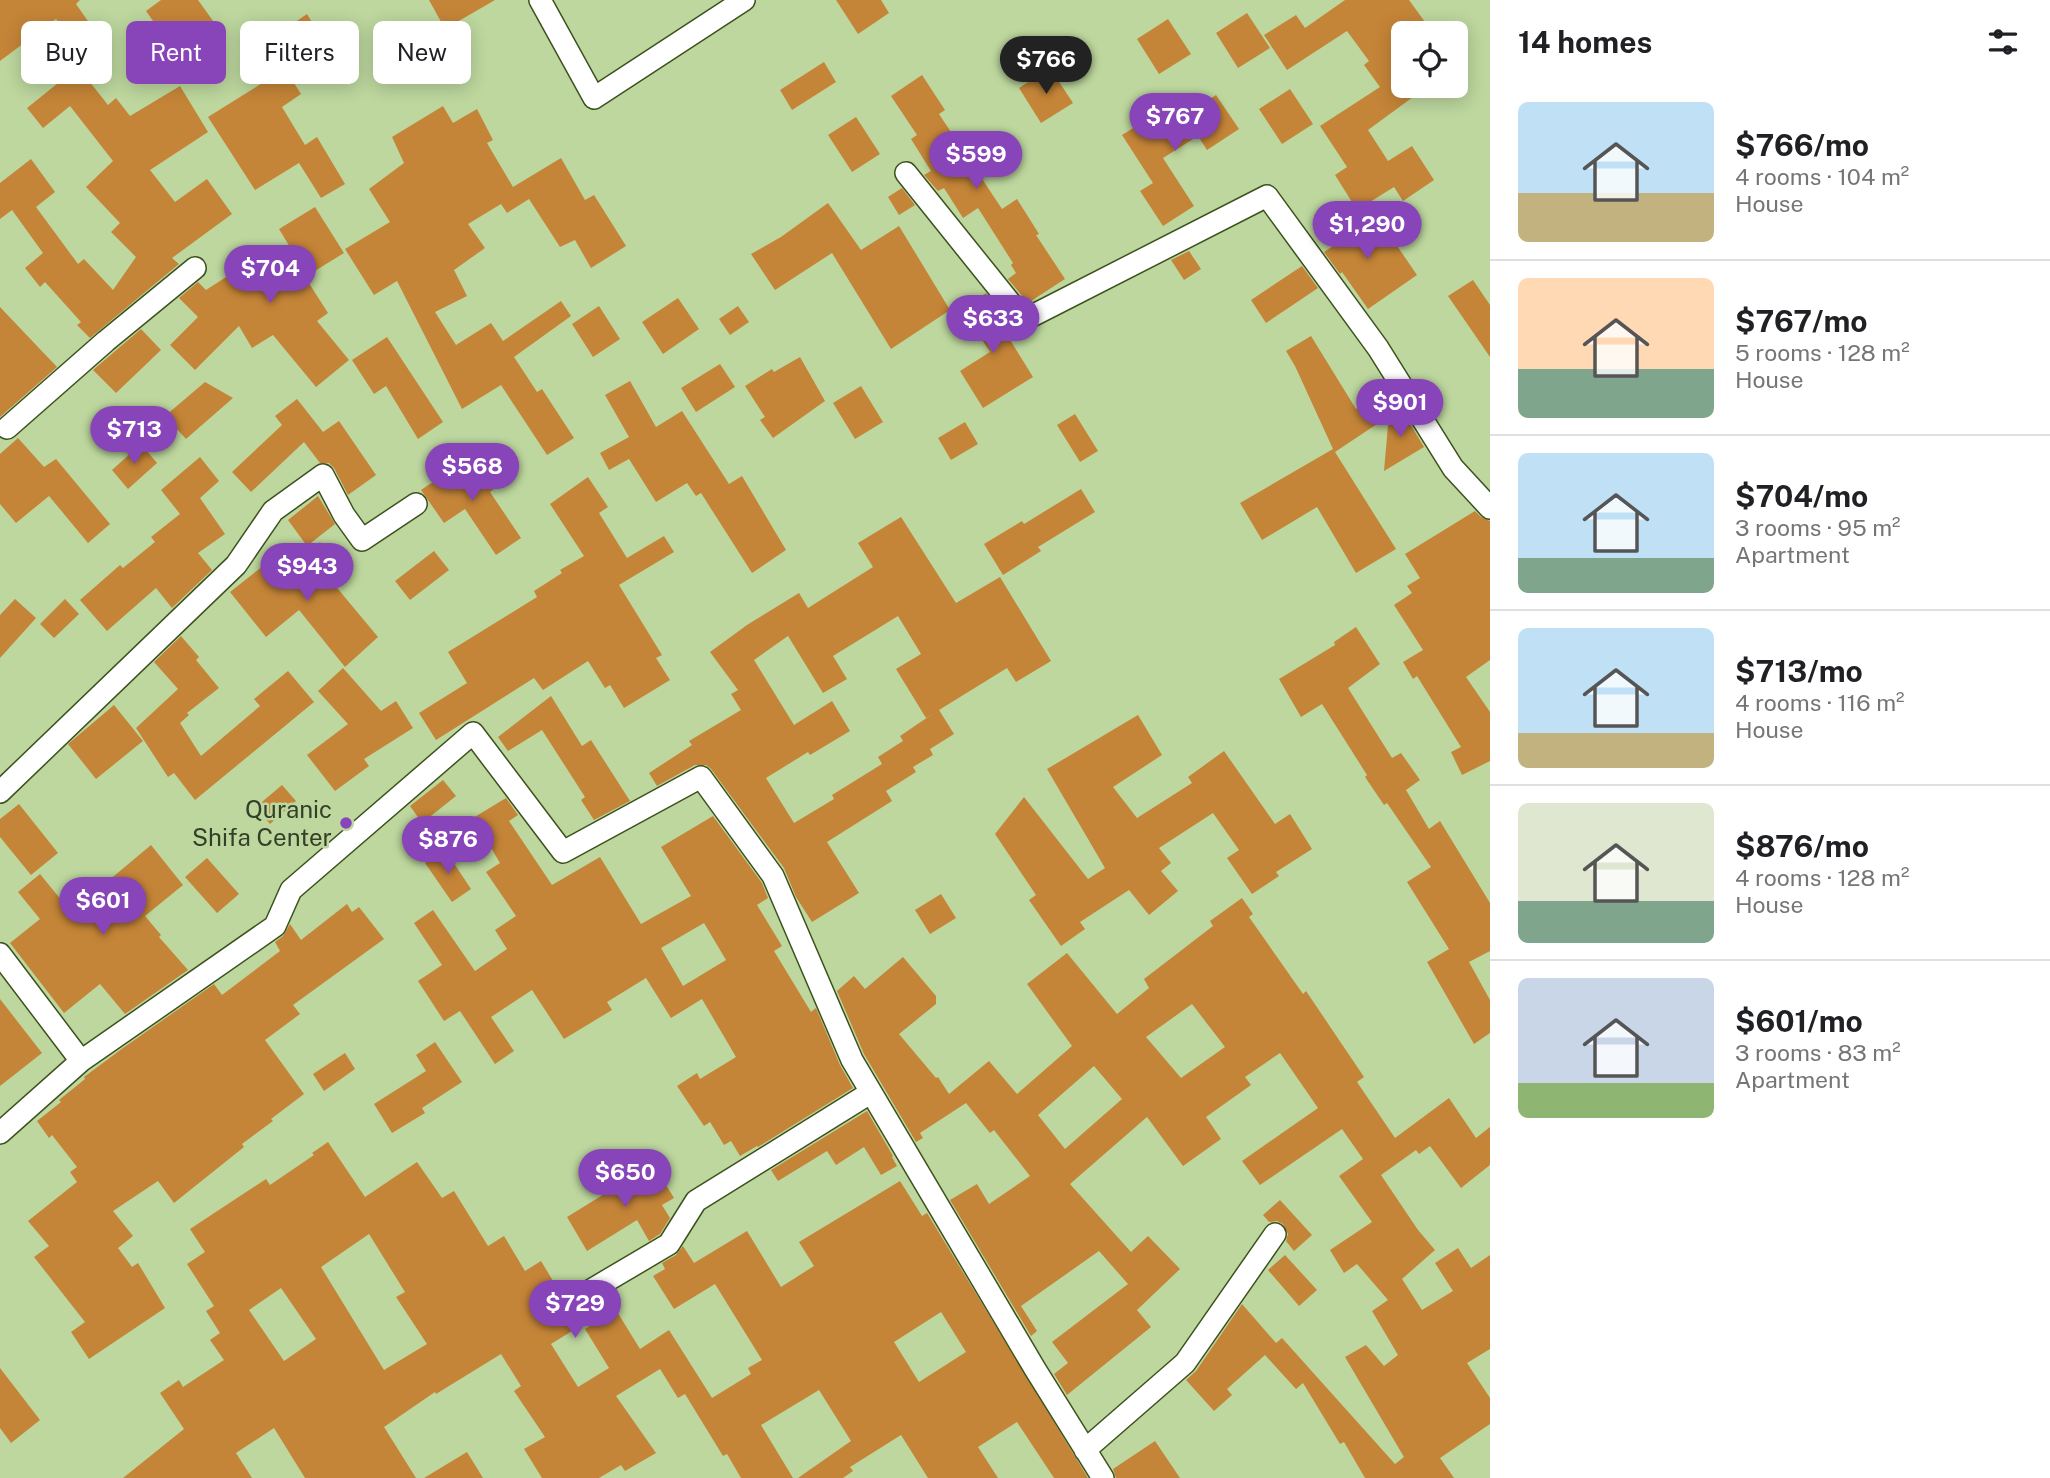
<!DOCTYPE html>
<meta charset="utf-8">
<style>
:root{--surface:#fff;--page:#f2f2f2;--text:#202124;--muted:#757577;--line:#e0e0e0;--accent:#8844b9}
body{margin:0;font-family:"Public Sans",sans-serif;background:var(--page);color:var(--text);height:100vh;display:flex;flex-direction:column;font-size:26px;white-space:nowrap}
*{box-sizing:border-box;margin:0}
p{font-size:23px;color:var(--muted)}
.icon{flex:none;width:38px;height:38px;fill:none;stroke:currentColor;stroke-width:2;stroke-linecap:round;stroke-linejoin:round}
.map{position:relative;flex:1;overflow:hidden}
.drawer{display:flex;flex-direction:column;background:var(--surface);width:560px}
.drawer>*{flex:none}
.guide{position:absolute;left:21px;top:21px;width:665px;height:63px;display:flex;gap:14px}
.fabs{position:absolute;left:1391px;top:21px;display:grid;gap:14px}
.fabs a{display:grid;place-items:center;width:77px;height:77px;border-radius:10px;background:var(--surface);box-shadow:0 4px 18px #0003;font-size:35px}
.price{position:absolute;translate:-50% -60px;padding:0 16px;border-radius:24px;background:var(--accent);color:#fff;font-size:23px;line-height:46px;filter:drop-shadow(0 2px 4px #0008)}
.price::after{content:'';position:absolute;left:50%;top:42px;width:21px;height:16px;margin-left:-10px;background:inherit;clip-path:polygon(0 0,100% 0,50% 100%)}
.price.current{background:#222;color:#fff}
ul{padding:0;list-style:none}
li{display:flex;align-items:center;gap:21px;height:175px;padding:0 28px}
li+li{border-top:2px solid var(--line)}
li span{display:grid;place-items:center;flex:none;width:196px;height:140px;border-radius:10px;color:#555}
li>.icon{margin-inline-start:auto}
span .icon{width:84px;height:84px;fill:#fffc;stroke-width:1}
li b{font-size:30px}
h2{display:flex;justify-content:space-between;align-items:center;height:84px;padding:0 28px;font-size:30px}
.tag{padding:0 24px;border-radius:10px;background:var(--surface);box-shadow:0 4px 18px #0003;font-size:24px;line-height:63px}
.tag.current{background:var(--accent);color:#fff}
main{display:flex;flex:1;min-height:0}
.map>svg:first-child{display:block}
.building{fill:#c58538;fill-rule:evenodd}
.lines{fill:none;stroke-linecap:round;stroke-linejoin:round}
.street-casing{stroke:#3c521d;stroke-width:24}
.street{stroke:#fff;stroke-width:21}
.poi-dot{fill:#8844b9;stroke:#bdd79e;stroke-width:2.5}
.labels{text-anchor:middle;dominant-baseline:central;stroke-width:5;stroke-linejoin:round;paint-order:stroke}
.poi-label{font-size:24px;fill:#343f28;stroke:#bdd79e;text-anchor:end}
</style>
<main>
<div class="map">
<svg width="1490" height="1478" viewBox="0 0 1490 1478">
<rect width="100%" height="100%" fill="#bdd79e"/>
<path class="building" d="M 0,0 L 80,0 L 76,4 L 99,37 L 80,51 L 56,19 L 0,61 Z
M 161,0 L 198,0 L 226,39 L 186,68 L 146,11 Z
M 429,0 L 495,0 L 445,29 Z
M 836,0 L 881,0 L 889,13 L 858,34 Z
M 1345,0 L 1409,0 L 1433,33 L 1404,33 L 1404,45 L 1394,52 L 1404,64 L 1404,86 L 1428,86 L 1368,130 L 1388,161 L 1412,146 L 1434,180 L 1403,201 L 1394,187 L 1357,210 L 1335,175 L 1347,167 L 1320,126 L 1380,87 L 1364,65 L 1369,61 L 1347,31 L 1287,70 L 1264,35 L 1296,15 L 1305,28 Z
M 1247,13 L 1270,48 L 1238,68 L 1216,33 Z
M 307,14 L 329,50 L 289,75 L 301,94 L 282,107 L 305,145 L 317,137 L 345,184 L 321,198 L 299,163 L 255,190 L 208,117 L 267,80 L 246,51 L 263,38 L 266,42 Z
M 1168,19 L 1191,54 L 1159,74 L 1137,39 Z
M 824,62 L 836,82 L 792,110 L 780,90 Z
M 78,67 L 108,105 L 116,98 L 130,116 L 180,86 L 208,132 L 150,170 L 175,202 L 207,179 L 232,214 L 172,258 L 179,264 L 90,338 L 77,325 L 81,322 L 45,282 L 40,287 L 25,268 L 43,253 L 12,210 L 0,219 L 0,183 L 31,159 L 55,192 L 36,207 L 78,264 L 84,259 L 113,290 L 136,257 L 111,232 L 120,223 L 86,187 L 113,161 L 70,106 L 43,128 L 27,108 Z
M 1050,68 L 1073,103 L 1041,123 L 1019,88 Z
M 922,75 L 945,110 L 939,114 L 1002,209 L 1017,199 L 1039,234 L 1036,235 L 1065,279 L 1028,303 L 1008,279 L 1016,273 L 1011,265 L 1013,263 L 978,208 L 963,218 L 944,188 L 938,191 L 924,175 L 931,171 L 911,139 L 917,135 L 891,96 Z
M 1290,89 L 1313,124 L 1282,144 L 1259,109 Z
M 1216,95 L 1239,129 L 1207,150 L 1198,136 L 1163,158 L 1194,206 L 1163,226 L 1140,191 L 1153,183 L 1122,135 L 1154,115 L 1163,130 Z
M 443,106 L 453,123 L 477,109 L 493,140 L 487,143 L 513,187 L 561,158 L 585,200 L 594,195 L 626,246 L 591,268 L 575,240 L 560,247 L 529,199 L 507,213 L 501,204 L 468,224 L 485,248 L 454,270 L 467,296 L 435,312 L 456,345 L 491,323 L 503,341 L 561,301 L 571,316 L 514,357 L 537,392 L 542,389 L 574,438 L 547,455 L 501,385 L 462,409 L 397,281 L 374,295 L 345,249 L 390,222 L 369,189 L 404,163 L 392,137 Z
M 856,117 L 880,154 L 852,172 L 828,135 Z
M 902,188 L 915,205 L 899,215 L 888,197 Z
M 828,203 L 861,250 L 899,226 L 950,310 L 891,349 L 832,253 L 775,290 L 751,254 L 781,237 Z
M 315,207 L 344,253 L 305,277 L 328,313 L 317,321 L 349,360 L 316,387 L 273,335 L 252,348 L 239,326 L 195,370 L 170,345 L 198,317 L 179,298 L 198,282 L 206,290 L 262,254 L 274,271 L 296,257 L 279,229 Z
M 1351,212 L 1377,247 L 1391,237 L 1417,275 L 1368,309 L 1342,272 L 1340,274 L 1324,252 L 1333,246 L 1323,233 Z
M 1189,251 L 1201,269 L 1184,280 L 1171,260 Z
M 1302,266 L 1318,288 L 1266,323 L 1251,300 Z
M 1473,280 L 1490,305 L 1490,357 L 1448,296 Z
M 986,293 L 1011,325 L 1004,330 L 1033,377 L 983,408 L 960,371 L 990,352 L 962,309 Z
M 678,298 L 699,329 L 663,354 L 642,322 Z
M 599,306 L 620,339 L 593,357 L 572,324 Z
M 738,306 L 749,322 L 730,335 L 719,319 Z
M 0,307 L 57,367 L 0,417 Z
M 141,329 L 161,350 L 116,393 L 93,370 Z
M 1311,336 L 1356,409 L 1370,400 L 1383,420 L 1335,452 L 1396,549 L 1356,573 L 1317,507 L 1262,540 L 1240,503 L 1333,449 L 1295,366 L 1286,351 Z
M 387,337 L 443,422 L 418,439 L 386,386 L 374,394 L 352,360 Z
M 800,357 L 825,401 L 773,438 L 760,420 L 765,417 L 745,386 L 772,369 L 774,372 Z
M 720,364 L 735,387 L 696,412 L 681,388 Z
M 630,381 L 656,427 L 682,411 L 729,484 L 742,476 L 786,550 L 752,573 L 701,493 L 696,496 L 687,483 L 656,502 L 629,459 L 609,470 L 600,453 L 629,437 L 605,395 Z
M 205,382 L 233,398 L 186,439 L 165,416 Z
M 861,386 L 883,422 L 855,439 L 833,403 Z
M 297,399 L 323,432 L 339,421 L 376,475 L 348,495 L 334,468 L 329,463 L 320,463 L 304,442 L 251,492 L 232,472 L 282,425 L 275,416 Z
M 1400,407 L 1424,447 L 1384,471 L 1389,414 Z
M 1075,414 L 1098,451 L 1080,462 L 1057,425 Z
M 965,422 L 978,444 L 951,460 L 938,438 Z
M 18,438 L 44,467 L 56,459 L 110,524 L 88,543 L 49,496 L 16,523 L 0,504 L 0,454 Z
M 141,444 L 157,463 L 128,489 L 112,470 Z
M 473,455 L 495,488 L 490,492 L 521,538 L 496,555 L 465,509 L 444,523 L 421,490 Z
M 200,457 L 219,481 L 200,498 L 225,534 L 198,553 L 212,570 L 172,608 L 156,588 L 107,631 L 80,600 L 120,565 L 123,568 L 155,542 L 151,537 L 180,514 L 161,490 Z
M 588,477 L 608,507 L 599,513 L 627,558 L 664,536 L 674,552 L 619,585 L 662,655 L 656,658 L 670,680 L 624,708 L 610,685 L 605,688 L 588,661 L 543,690 L 534,678 L 436,740 L 419,713 L 467,683 L 448,652 L 537,597 L 534,591 L 562,573 L 560,570 L 584,556 L 550,504 Z
M 1081,489 L 1095,512 L 1038,547 L 1041,551 L 1003,575 L 984,544 L 1022,521 L 1024,524 Z
M 318,496 L 335,524 L 307,546 L 288,520 Z
M 1475,511 L 1481,517 L 1490,521 L 1490,660 L 1466,677 L 1490,712 L 1490,761 L 1462,775 L 1451,752 L 1461,747 L 1417,676 L 1413,679 L 1403,662 L 1423,650 L 1394,605 L 1412,593 L 1407,586 L 1420,578 L 1405,554 Z
M 901,517 L 956,603 L 1000,577 L 1051,661 L 1016,682 L 1007,668 L 939,710 L 954,734 L 930,749 L 933,755 L 913,767 L 916,772 L 886,791 L 892,801 L 827,842 L 859,893 L 812,922 L 796,897 L 784,868 L 711,769 L 706,765 L 695,765 L 657,786 L 649,773 L 692,745 L 689,741 L 741,710 L 731,694 L 738,690 L 710,652 L 747,625 L 799,593 L 808,608 L 873,567 L 858,543 ZM 898,616 L 921,654 L 896,669 L 926,718 L 934,713 L 900,736 L 903,741 L 878,757 L 882,764 L 832,795 L 834,799 L 794,823 L 766,778 L 808,752 L 810,755 L 850,731 L 832,701 L 794,725 L 754,660 L 788,636 L 823,693 L 847,679 L 833,656 Z
M 320,542 L 345,574 L 333,583 L 378,637 L 345,667 L 299,610 L 266,637 L 230,592 L 268,562 L 279,576 Z
M 434,551 L 449,570 L 410,600 L 395,581 Z
M 15,599 L 36,618 L 0,658 L 0,615 Z
M 65,599 L 79,614 L 54,638 L 40,624 Z
M 1356,627 L 1380,664 L 1348,688 L 1392,758 L 1401,753 L 1420,780 L 1406,790 L 1429,829 L 1440,821 L 1490,903 L 1490,951 L 1469,962 L 1490,1000 L 1490,1033 L 1474,1044 L 1427,962 L 1449,949 L 1407,882 L 1431,867 L 1387,803 L 1384,805 L 1365,777 L 1367,775 L 1322,704 L 1301,717 L 1279,679 L 1335,645 L 1334,642 Z
M 181,636 L 199,657 L 196,660 L 219,688 L 187,713 L 189,715 L 180,723 L 201,756 L 260,706 L 254,699 L 288,671 L 314,702 L 195,800 L 174,773 L 168,777 L 136,728 L 178,689 L 154,662 Z
M 343,668 L 381,711 L 396,701 L 413,728 L 364,759 L 369,766 L 335,791 L 307,755 L 348,724 L 318,691 Z
M 551,696 L 582,746 L 591,740 L 630,801 L 594,820 L 581,800 L 585,797 L 542,730 L 508,751 L 498,737 Z
M 114,705 L 143,741 L 96,779 L 68,744 Z
M 1138,715 L 1162,755 L 1113,787 L 1137,818 L 1192,783 L 1188,777 L 1224,751 L 1275,824 L 1290,814 L 1312,849 L 1276,872 L 1279,876 L 1252,894 L 1227,858 L 1239,850 L 1213,813 L 1159,848 L 1171,863 L 1161,871 L 1178,891 L 1149,915 L 1129,890 L 1080,922 L 1085,929 L 1061,946 L 1029,900 L 1036,895 L 995,834 L 1024,797 L 1088,879 L 1105,868 L 1047,769 Z
M 443,780 L 456,796 L 422,823 L 410,806 Z
M 282,785 L 296,801 L 270,824 L 256,807 Z
M 506,798 L 518,815 L 509,821 L 552,885 L 600,857 L 641,924 L 691,896 L 661,847 L 713,816 L 762,883 L 768,898 L 757,905 L 782,946 L 774,951 L 811,1012 L 816,1008 L 840,1065 L 853,1088 L 758,1147 L 757,1146 L 740,1156 L 731,1141 L 724,1145 L 710,1122 L 704,1126 L 677,1086 L 697,1073 L 700,1079 L 736,1057 L 702,999 L 671,1018 L 646,978 L 607,1002 L 612,1010 L 564,1039 L 532,990 L 491,1017 L 514,1051 L 495,1064 L 460,1011 L 444,1021 L 418,981 L 442,965 L 414,923 L 433,910 L 475,971 L 507,949 L 495,930 L 516,916 L 486,872 L 500,863 L 473,818 ZM 704,923 L 726,960 L 683,986 L 661,948 Z
M 19,804 L 58,853 L 31,875 L 0,837 L 0,819 Z
M 151,845 L 183,885 L 145,916 L 161,935 L 159,937 L 188,970 L 125,1014 L 100,984 L 64,1013 L 10,943 L 40,919 L 18,892 L 40,874 L 71,912 Z
M 445,850 L 471,889 L 452,902 L 425,863 Z
M 207,858 L 239,894 L 217,913 L 185,877 Z
M 941,894 L 956,918 L 930,934 L 915,910 Z
M 1242,898 L 1253,914 L 1249,917 L 1303,994 L 1306,991 L 1364,1077 L 1357,1082 L 1395,1138 L 1449,1098 L 1476,1138 L 1490,1127 L 1490,1165 L 1461,1188 L 1430,1146 L 1419,1154 L 1416,1150 L 1381,1175 L 1418,1230 L 1435,1250 L 1402,1279 L 1422,1310 L 1453,1291 L 1435,1263 L 1458,1248 L 1471,1268 L 1490,1255 L 1490,1349 L 1467,1363 L 1490,1398 L 1490,1424 L 1440,1458 L 1454,1478 L 1365,1478 L 1344,1442 L 1340,1444 L 1303,1383 L 1296,1389 L 1265,1355 L 1227,1389 L 1232,1395 L 1214,1411 L 1186,1380 L 1196,1371 L 1242,1304 L 1276,1343 L 1282,1338 L 1395,1464 L 1404,1457 L 1345,1357 L 1366,1345 L 1384,1366 L 1398,1355 L 1372,1311 L 1388,1300 L 1357,1264 L 1344,1273 L 1330,1250 L 1372,1222 L 1339,1176 L 1363,1159 L 1342,1129 L 1260,1185 L 1242,1161 L 1318,1108 L 1280,1053 L 1245,1077 L 1251,1085 L 1206,1117 L 1221,1139 L 1183,1166 L 1147,1117 L 1070,1184 L 1131,1252 L 1148,1236 L 1180,1269 L 1137,1310 L 1151,1327 L 1067,1395 L 1054,1374 L 1068,1363 L 1052,1342 L 1128,1284 L 1099,1251 L 1021,1306 L 1037,1331 L 1031,1336 L 950,1200 L 977,1184 L 989,1204 L 1030,1176 L 994,1130 L 990,1133 L 966,1103 L 920,1133 L 923,1138 L 916,1142 L 864,1054 L 837,991 L 854,976 L 865,989 L 903,957 L 936,996 L 936,1004 L 899,1034 L 936,1078 L 938,1077 L 949,1094 L 989,1061 L 1017,1094 L 1072,1046 L 1027,984 L 1067,953 L 1117,1014 L 1149,988 L 1144,979 L 1213,926 L 1210,921 ZM 1192,1004 L 1225,1047 L 1181,1078 L 1146,1037 ZM 1094,1066 L 1122,1099 L 1065,1149 L 1038,1115 Z
M 347,904 L 352,912 L 359,907 L 384,939 L 293,1005 L 300,1014 L 265,1040 L 304,1094 L 271,1119 L 273,1121 L 242,1144 L 244,1147 L 174,1203 L 158,1181 L 113,1211 L 133,1236 L 118,1248 L 132,1267 L 138,1263 L 165,1308 L 89,1359 L 71,1332 L 85,1322 L 34,1257 L 49,1246 L 28,1221 L 77,1182 L 70,1172 L 77,1167 L 52,1135 L 49,1138 L 37,1121 L 61,1102 L 59,1100 L 85,1079 L 84,1077 L 123,1048 L 214,984 L 222,995 L 280,951 L 275,942 L 283,936 L 290,924 L 301,940 Z
M 0,999 L 42,1053 L 0,1086 Z
M 435,1042 L 462,1082 L 422,1108 L 425,1113 L 392,1133 L 374,1104 L 426,1071 L 416,1055 Z
M 345,1053 L 355,1069 L 324,1091 L 313,1074 Z
M 867,1111 L 893,1156 L 892,1157 L 897,1166 L 881,1175 L 864,1147 L 836,1165 L 827,1151 L 778,1181 L 771,1170 Z
M 328,1142 L 365,1197 L 417,1162 L 442,1198 L 454,1191 L 488,1246 L 504,1236 L 525,1271 L 541,1261 L 580,1326 L 551,1344 L 578,1387 L 609,1368 L 585,1329 L 616,1310 L 640,1349 L 669,1330 L 712,1398 L 751,1374 L 748,1368 L 762,1360 L 715,1284 L 674,1309 L 653,1276 L 665,1269 L 662,1263 L 676,1255 L 683,1246 L 694,1263 L 747,1231 L 781,1287 L 814,1266 L 799,1242 L 900,1181 L 922,1216 L 927,1213 L 1088,1478 L 1054,1478 L 1017,1422 L 978,1447 L 998,1478 L 928,1478 L 901,1435 L 850,1467 L 853,1471 L 843,1478 L 798,1478 L 851,1441 L 819,1390 L 761,1425 L 793,1478 L 741,1478 L 727,1454 L 723,1456 L 685,1394 L 678,1398 L 660,1369 L 616,1396 L 656,1453 L 625,1471 L 621,1465 L 599,1478 L 542,1478 L 524,1449 L 545,1437 L 514,1391 L 521,1386 L 501,1354 L 436,1394 L 435,1392 L 384,1427 L 416,1478 L 305,1478 L 274,1428 L 236,1453 L 252,1478 L 123,1478 L 184,1429 L 160,1393 L 179,1380 L 183,1387 L 224,1360 L 210,1340 L 220,1333 L 206,1311 L 214,1306 L 187,1264 L 205,1252 L 190,1229 L 266,1179 L 270,1185 L 314,1155 L 312,1153 ZM 369,1234 L 405,1292 L 396,1297 L 427,1344 L 384,1370 L 321,1267 ZM 281,1288 L 316,1339 L 284,1361 L 249,1310 ZM 941,1312 L 966,1352 L 919,1382 L 894,1342 Z
M 653,1164 L 674,1198 L 662,1205 L 670,1218 L 660,1234 L 649,1241 L 637,1220 L 587,1251 L 567,1217 Z
M 1280,1200 L 1312,1235 L 1294,1251 L 1286,1241 L 1288,1234 L 1283,1224 L 1277,1221 L 1269,1222 L 1263,1215 Z
M 1285,1255 L 1317,1290 L 1299,1306 L 1268,1270 Z
M 0,1368 L 40,1420 L 11,1443 L 0,1428 Z
M 1155,1441 L 1180,1478 L 1116,1478 L 1113,1469 Z
M 467,1452 L 483,1478 L 424,1478 Z"/>
<g class="lines">
<defs>
<path id="street" d="M 540,0 L 594,98 L 744,0
M 906,173 L 1024,320 L 1267,196 L 1378,348 L 1453,468 L 1490,508
M 7,428 L 106,341 L 195,268
M 0,792 L 236,565 L 273,511 L 323,475 L 344,515 L 362,540 L 416,504
M 0,954 L 81,1061
M 0,1133 L 81,1061 L 275,926 L 291,890 L 473,733 L 563,852 L 701,777 L 773,876 L 852,1060 L 1035,1369 L 1103,1478
M 586,1293 L 669,1244 L 696,1201 L 870,1093
M 1085,1450 L 1185,1363 L 1275,1234"/>
</defs>
<use href="#street" class="street-casing"/>
<use href="#street" class="street"/>
</g>
<circle class="poi-dot" cx="346" cy="823" r="7"/>
<g class="labels">
<g class="poi-label">
<text x="332" y="809">Quranic<tspan x="332" dy="28">Shifa Center</tspan></text>
</g>
</g>
</svg>
<div class="fabs">
<a><svg class="icon" aria-label="locate" viewBox="0 0 24 24"><circle cx="12" cy="12" r="6"/><path d="M12 2v4M12 18v4M2 12h4M18 12h4"/></svg></a>
</div>
<b class="price current" style="left:1046px;top:96px">$766</b>
<b class="price" style="left:1175px;top:153px">$767</b>
<b class="price" style="left:976px;top:191px">$599</b>
<b class="price" style="left:1367px;top:261px">$1,290</b>
<b class="price" style="left:270px;top:305px">$704</b>
<b class="price" style="left:993px;top:355px">$633</b>
<b class="price" style="left:1400px;top:439px">$901</b>
<b class="price" style="left:134px;top:466px">$713</b>
<b class="price" style="left:472px;top:503px">$568</b>
<b class="price" style="left:307px;top:603px">$943</b>
<b class="price" style="left:448px;top:876px">$876</b>
<b class="price" style="left:103px;top:937px">$601</b>
<b class="price" style="left:625px;top:1209px">$650</b>
<b class="price" style="left:575px;top:1340px">$729</b>
<div class="guide">
<a class="tag">Buy</a>
<a class="tag current">Rent</a>
<a class="tag">Filters</a>
<a class="tag">New</a>
</div>
</div>
<section class="drawer">
<h2>14 homes<svg class="icon" aria-label="filters" viewBox="0 0 24 24"><path d="M4 7h16M4 17h16"/><circle cx="9" cy="7" r="2"/><circle cx="15" cy="17" r="2"/></svg></h2>
<ul>
<li><span style="background:linear-gradient(#bfe0f5 65%,#c2b280 0)"><svg class="icon" aria-label="home" viewBox="0 0 24 24"><path d="M3 11l9-7 9 7M6 9v11h12V9"/></svg></span><div><b>$766/mo</b><p>4 rooms · 104 m²</p><p>House</p></div></li>
<li><span style="background:linear-gradient(#ffd9b3 65%,#7fa58c 0)"><svg class="icon" aria-label="home" viewBox="0 0 24 24"><path d="M3 11l9-7 9 7M6 9v11h12V9"/></svg></span><div><b>$767/mo</b><p>5 rooms · 128 m²</p><p>House</p></div></li>
<li><span style="background:linear-gradient(#bfe0f5 75%,#7fa58c 0)"><svg class="icon" aria-label="home" viewBox="0 0 24 24"><path d="M3 11l9-7 9 7M6 9v11h12V9"/></svg></span><div><b>$704/mo</b><p>3 rooms · 95 m²</p><p>Apartment</p></div></li>
<li><span style="background:linear-gradient(#bfe0f5 75%,#c2b280 0)"><svg class="icon" aria-label="home" viewBox="0 0 24 24"><path d="M3 11l9-7 9 7M6 9v11h12V9"/></svg></span><div><b>$713/mo</b><p>4 rooms · 116 m²</p><p>House</p></div></li>
<li><span style="background:linear-gradient(#dfe7d0 70%,#7fa58c 0)"><svg class="icon" aria-label="home" viewBox="0 0 24 24"><path d="M3 11l9-7 9 7M6 9v11h12V9"/></svg></span><div><b>$876/mo</b><p>4 rooms · 128 m²</p><p>House</p></div></li>
<li><span style="background:linear-gradient(#c9d6e8 75%,#8fb573 0)"><svg class="icon" aria-label="home" viewBox="0 0 24 24"><path d="M3 11l9-7 9 7M6 9v11h12V9"/></svg></span><div><b>$601/mo</b><p>3 rooms · 83 m²</p><p>Apartment</p></div></li>
</ul>
</section>
</main>
